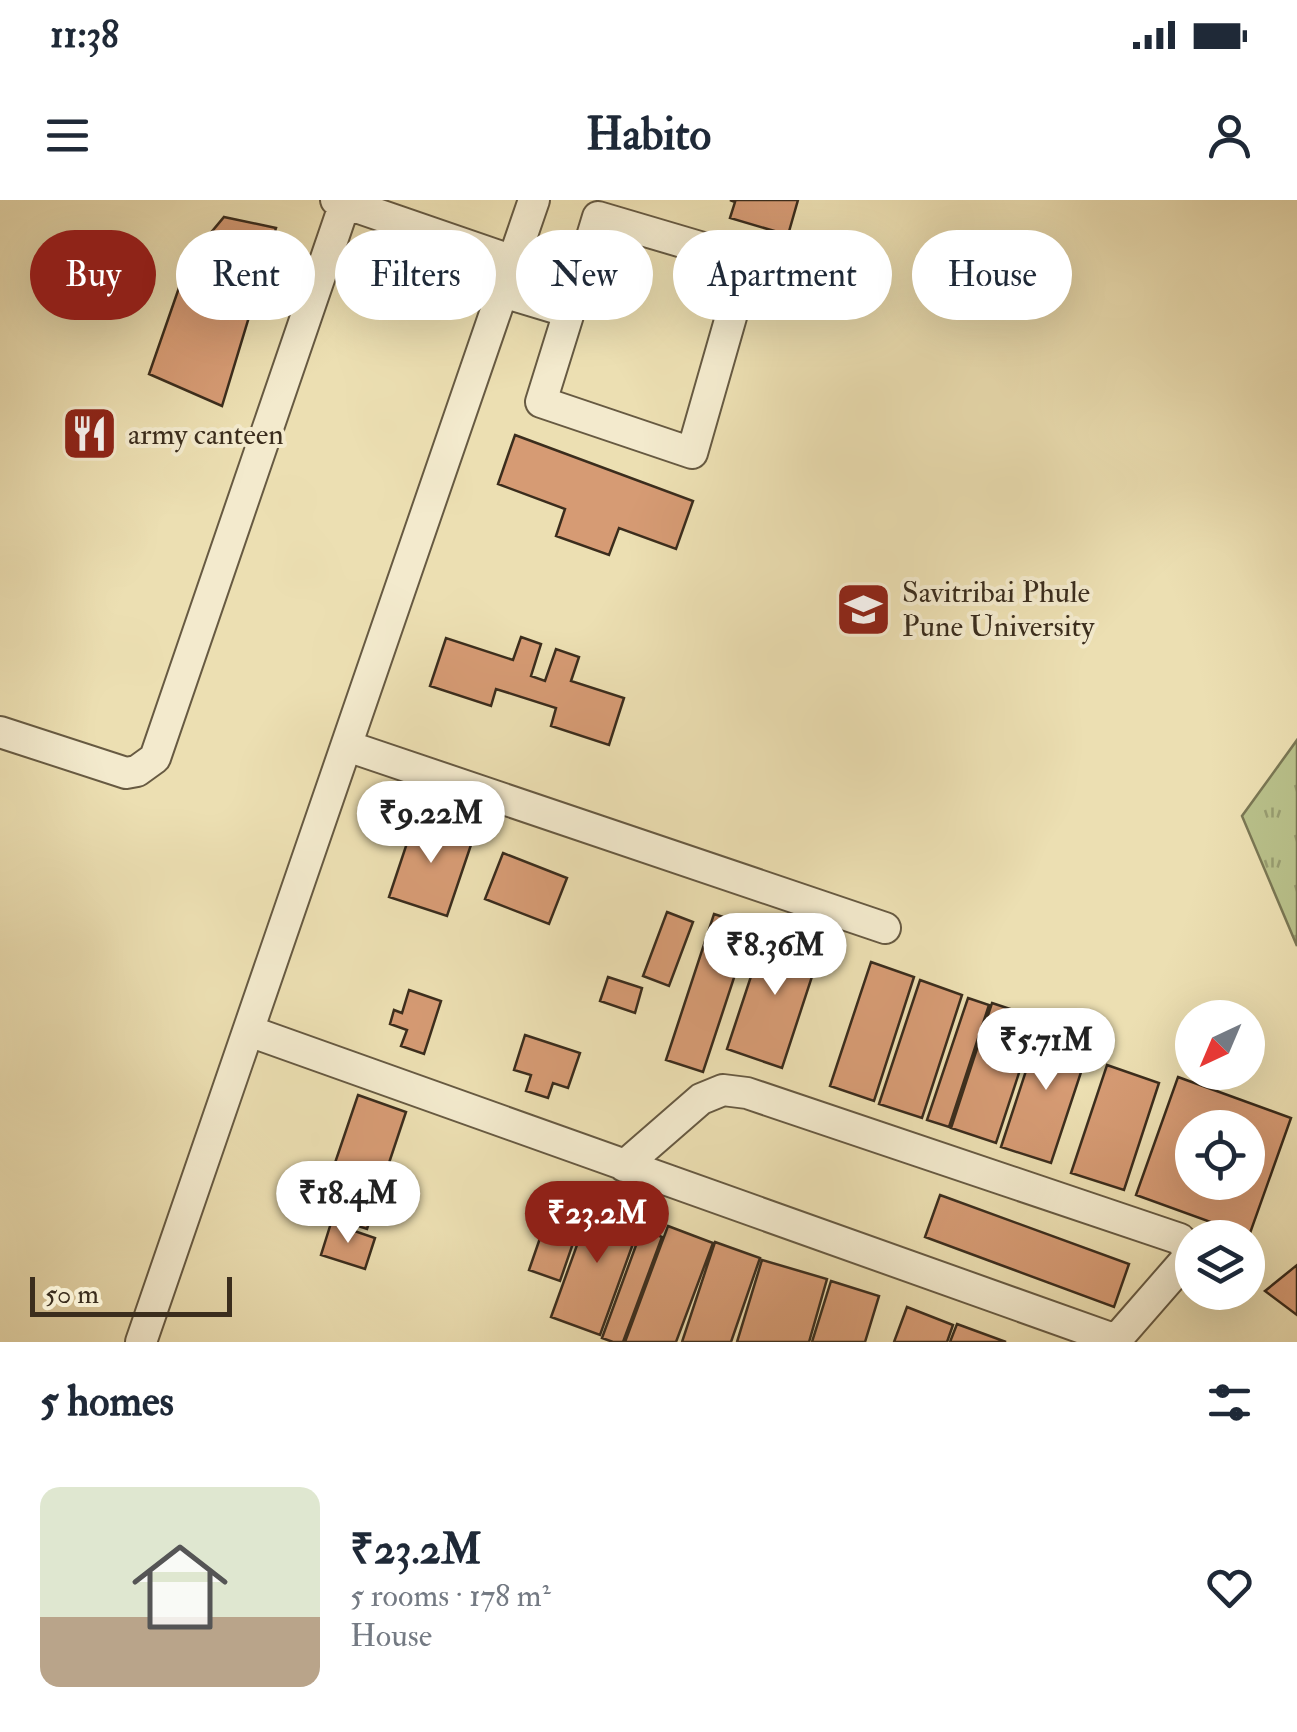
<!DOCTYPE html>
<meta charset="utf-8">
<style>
:root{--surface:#fff;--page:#f6f6f7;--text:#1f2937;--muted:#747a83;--line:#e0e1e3;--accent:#8f2418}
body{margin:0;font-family:"IM FELL Double Pica",serif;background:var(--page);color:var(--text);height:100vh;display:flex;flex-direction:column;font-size:38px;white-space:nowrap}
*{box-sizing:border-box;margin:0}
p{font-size:32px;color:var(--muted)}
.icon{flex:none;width:55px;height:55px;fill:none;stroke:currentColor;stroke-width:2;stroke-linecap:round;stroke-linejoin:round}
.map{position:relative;height:1142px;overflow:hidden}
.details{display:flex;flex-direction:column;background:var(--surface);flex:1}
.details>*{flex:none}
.top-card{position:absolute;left:30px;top:30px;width:1238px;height:90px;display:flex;gap:20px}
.needle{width:65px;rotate:224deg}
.tools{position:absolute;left:1175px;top:800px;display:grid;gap:20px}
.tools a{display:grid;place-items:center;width:90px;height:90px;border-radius:50%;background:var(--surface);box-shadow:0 10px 40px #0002;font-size:50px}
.scale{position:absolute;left:30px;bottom:25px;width:202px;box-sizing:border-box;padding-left:10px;border:5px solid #3b2d1d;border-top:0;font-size:28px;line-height:35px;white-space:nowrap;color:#3b2d1d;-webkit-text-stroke:8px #f3eacd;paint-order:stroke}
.price{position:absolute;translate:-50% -85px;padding:0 22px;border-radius:35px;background:#fff;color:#222;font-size:32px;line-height:65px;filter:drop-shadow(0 2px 5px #0008)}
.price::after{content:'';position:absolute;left:50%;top:60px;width:30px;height:22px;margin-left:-15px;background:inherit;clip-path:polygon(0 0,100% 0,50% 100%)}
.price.selected{background:var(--accent);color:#fff}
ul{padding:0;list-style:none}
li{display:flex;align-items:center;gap:30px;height:250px;padding:0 40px}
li+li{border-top:2px solid var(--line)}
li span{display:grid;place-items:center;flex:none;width:280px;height:200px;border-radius:20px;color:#555}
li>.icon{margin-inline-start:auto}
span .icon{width:120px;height:120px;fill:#fffc;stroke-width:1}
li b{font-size:42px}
h2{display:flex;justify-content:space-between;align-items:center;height:120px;padding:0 40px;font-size:42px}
.tag{padding:0 35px;border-radius:45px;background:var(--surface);box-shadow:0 10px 40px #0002;font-size:35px;line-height:90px}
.tag.selected{background:var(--accent);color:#fff}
.status{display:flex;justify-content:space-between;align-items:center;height:70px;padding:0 50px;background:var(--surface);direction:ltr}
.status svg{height:28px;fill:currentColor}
header{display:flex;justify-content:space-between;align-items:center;height:130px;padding:0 40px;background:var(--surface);font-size:45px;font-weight:700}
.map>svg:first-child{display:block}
.grass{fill:url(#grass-tufts);stroke:#7a7754;stroke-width:2.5}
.building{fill:#d69b74;stroke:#3b2d1d;stroke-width:2.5;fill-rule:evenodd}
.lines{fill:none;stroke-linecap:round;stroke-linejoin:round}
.minor-casing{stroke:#675a42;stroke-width:34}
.minor{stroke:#f3eacd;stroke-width:30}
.labels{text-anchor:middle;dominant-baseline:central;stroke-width:8;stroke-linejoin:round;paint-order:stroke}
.poi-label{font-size:30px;fill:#3b2d1d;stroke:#f3eacd;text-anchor:start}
</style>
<div class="status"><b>11:38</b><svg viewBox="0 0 49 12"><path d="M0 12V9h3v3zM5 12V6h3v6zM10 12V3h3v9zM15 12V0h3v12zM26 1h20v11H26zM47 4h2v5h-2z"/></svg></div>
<header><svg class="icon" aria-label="menu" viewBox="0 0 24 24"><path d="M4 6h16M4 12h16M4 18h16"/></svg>Habito<svg class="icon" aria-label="person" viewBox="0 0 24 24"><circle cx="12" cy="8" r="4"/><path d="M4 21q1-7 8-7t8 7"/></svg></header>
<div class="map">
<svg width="1297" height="1142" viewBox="0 0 1297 1142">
<defs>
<pattern id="grass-tufts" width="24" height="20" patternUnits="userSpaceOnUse" patternTransform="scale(2.5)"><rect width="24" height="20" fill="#b9c18b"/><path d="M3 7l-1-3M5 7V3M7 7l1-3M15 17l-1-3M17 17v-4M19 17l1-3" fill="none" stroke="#989d71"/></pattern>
</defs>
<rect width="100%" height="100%" fill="#ecdfb2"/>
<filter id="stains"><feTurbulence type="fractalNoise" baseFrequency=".002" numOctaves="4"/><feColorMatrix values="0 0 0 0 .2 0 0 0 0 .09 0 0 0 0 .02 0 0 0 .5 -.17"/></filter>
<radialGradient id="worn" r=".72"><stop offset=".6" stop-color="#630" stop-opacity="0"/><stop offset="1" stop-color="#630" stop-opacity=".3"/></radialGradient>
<path class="grass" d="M 1297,540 L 1297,746 L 1242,616 Z"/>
<path class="building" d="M 730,0 L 798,0 L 788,35 L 730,18 L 735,2 Z
M 224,17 L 276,28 L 222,206 L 149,174 L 189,59 Z
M 515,235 L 693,301 L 676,349 L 619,328 L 609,355 L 556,336 L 565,309 L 498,284 Z
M 521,437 L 541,444 L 531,476 L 545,481 L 556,449 L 579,457 L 571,481 L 624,498 L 609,545 L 551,526 L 556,508 L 496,489 L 491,506 L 430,486 L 446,438 L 513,460 Z
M 416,616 L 474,636 L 447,716 L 389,697 Z
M 503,653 L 567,678 L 549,724 L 485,699 Z
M 667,712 L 693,722 L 669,786 L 643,776 Z
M 714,714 L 751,726 L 703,872 L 666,860 Z
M 767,728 L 822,746 L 782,868 L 727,849 Z
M 871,762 L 914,777 L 874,901 L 830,886 Z
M 608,777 L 642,788 L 635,813 L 600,801 Z
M 920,780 L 962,795 L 922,918 L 879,904 Z
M 409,790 L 441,801 L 424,854 L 401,846 L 407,830 L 390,824 L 394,810 L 402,813 Z
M 968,798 L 989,805 L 949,927 L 927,920 Z
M 992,803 L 1037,818 L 996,943 L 951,928 Z
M 1042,822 L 1092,839 L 1051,963 L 1001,947 Z
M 525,835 L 580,853 L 568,888 L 553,883 L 548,898 L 526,891 L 531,875 L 514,870 Z
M 1107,865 L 1159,883 L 1124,990 L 1071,973 Z
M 1178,877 L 1291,918 L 1249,1036 L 1136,995 ZM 1192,928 L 1248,928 L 1248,982 L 1192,982 Z
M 358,895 L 406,912 L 367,1029 L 318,1013 Z
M 558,986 L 589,997 L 560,1081 L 529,1070 Z
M 940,995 L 1129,1064 L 1114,1107 L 925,1037 Z
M 594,998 L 643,1016 L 600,1135 L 551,1117 Z
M 331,1023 L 375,1038 L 365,1069 L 321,1055 Z
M 668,1026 L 713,1043 L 676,1142 L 625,1142 Z
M 642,1029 L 662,1037 L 623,1142 L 613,1142 L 602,1138 Z
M 715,1042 L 760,1058 L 731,1142 L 682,1142 Z
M 762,1060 L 827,1079 L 809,1142 L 737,1142 Z
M 1297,1065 L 1297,1115 L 1265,1091 Z
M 831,1081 L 879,1096 L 865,1142 L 812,1142 Z
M 907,1107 L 953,1125 L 947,1142 L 894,1142 Z
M 957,1124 L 1006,1142 L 950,1142 Z"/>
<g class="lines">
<defs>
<path id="minor" d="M 336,0 L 513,61
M 503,92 L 569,112 L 541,202 L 692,253 L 747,61 L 598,17 L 569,112
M 0,532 L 126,573 L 137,571 L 155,558 L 346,0
M 347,546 L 885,728
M 249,831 L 1116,1140 L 1191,1054 L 1180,1039 L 747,893 L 723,890 L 701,899 L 624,966
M 141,1142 L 534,0"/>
</defs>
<use href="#minor" class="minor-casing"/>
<use href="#minor" class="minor"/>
</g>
<defs>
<symbol id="restaurant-square" viewBox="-11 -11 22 22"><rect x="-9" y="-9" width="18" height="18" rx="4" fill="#8f2418" stroke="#f3eacd"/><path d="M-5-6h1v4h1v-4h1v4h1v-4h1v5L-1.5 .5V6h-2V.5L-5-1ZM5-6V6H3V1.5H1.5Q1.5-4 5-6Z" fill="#fff"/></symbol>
<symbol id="university-square" viewBox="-11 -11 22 22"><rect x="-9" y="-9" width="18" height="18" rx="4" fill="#8f2418" stroke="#f3eacd"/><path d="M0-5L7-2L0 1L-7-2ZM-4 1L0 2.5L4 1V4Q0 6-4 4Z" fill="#fff"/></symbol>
</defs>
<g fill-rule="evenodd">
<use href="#restaurant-square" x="58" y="202" width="63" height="63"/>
<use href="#university-square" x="832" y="378" width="63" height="63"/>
</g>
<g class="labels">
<g class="poi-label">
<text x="128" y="234">army canteen</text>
<text x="902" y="392">Savitribai Phule<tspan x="902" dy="34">Pune University</tspan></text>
</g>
</g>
<rect width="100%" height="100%" filter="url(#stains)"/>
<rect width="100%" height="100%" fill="url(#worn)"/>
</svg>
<div class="tools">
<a><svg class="needle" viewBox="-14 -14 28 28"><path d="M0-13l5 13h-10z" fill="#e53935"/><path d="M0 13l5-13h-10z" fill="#747a83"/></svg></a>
<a><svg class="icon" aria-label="locate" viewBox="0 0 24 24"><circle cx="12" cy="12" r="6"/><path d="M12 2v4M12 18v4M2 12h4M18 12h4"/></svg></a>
<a><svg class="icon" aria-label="layers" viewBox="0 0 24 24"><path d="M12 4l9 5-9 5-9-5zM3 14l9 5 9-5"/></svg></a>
</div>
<div class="scale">50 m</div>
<b class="price" style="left:431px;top:666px">₹9.22M</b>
<b class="price" style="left:775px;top:798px">₹8.36M</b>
<b class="price" style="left:1046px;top:893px">₹5.71M</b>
<b class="price" style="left:348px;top:1046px">₹18.4M</b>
<b class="price selected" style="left:597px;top:1066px">₹23.2M</b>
<div class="top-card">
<a class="tag selected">Buy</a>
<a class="tag">Rent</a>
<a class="tag">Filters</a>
<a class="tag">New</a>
<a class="tag">Apartment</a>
<a class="tag">House</a>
</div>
</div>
<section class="details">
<h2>5 homes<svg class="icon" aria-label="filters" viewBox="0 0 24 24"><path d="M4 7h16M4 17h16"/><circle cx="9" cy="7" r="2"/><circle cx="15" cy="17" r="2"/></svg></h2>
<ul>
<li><span style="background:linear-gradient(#dfe7d0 65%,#b9a48a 0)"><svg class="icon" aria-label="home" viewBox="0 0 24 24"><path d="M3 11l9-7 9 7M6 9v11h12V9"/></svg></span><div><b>₹23.2M</b><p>5 rooms · 178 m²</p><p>House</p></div><svg class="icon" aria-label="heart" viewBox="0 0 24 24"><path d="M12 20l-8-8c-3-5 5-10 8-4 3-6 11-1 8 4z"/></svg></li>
</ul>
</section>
